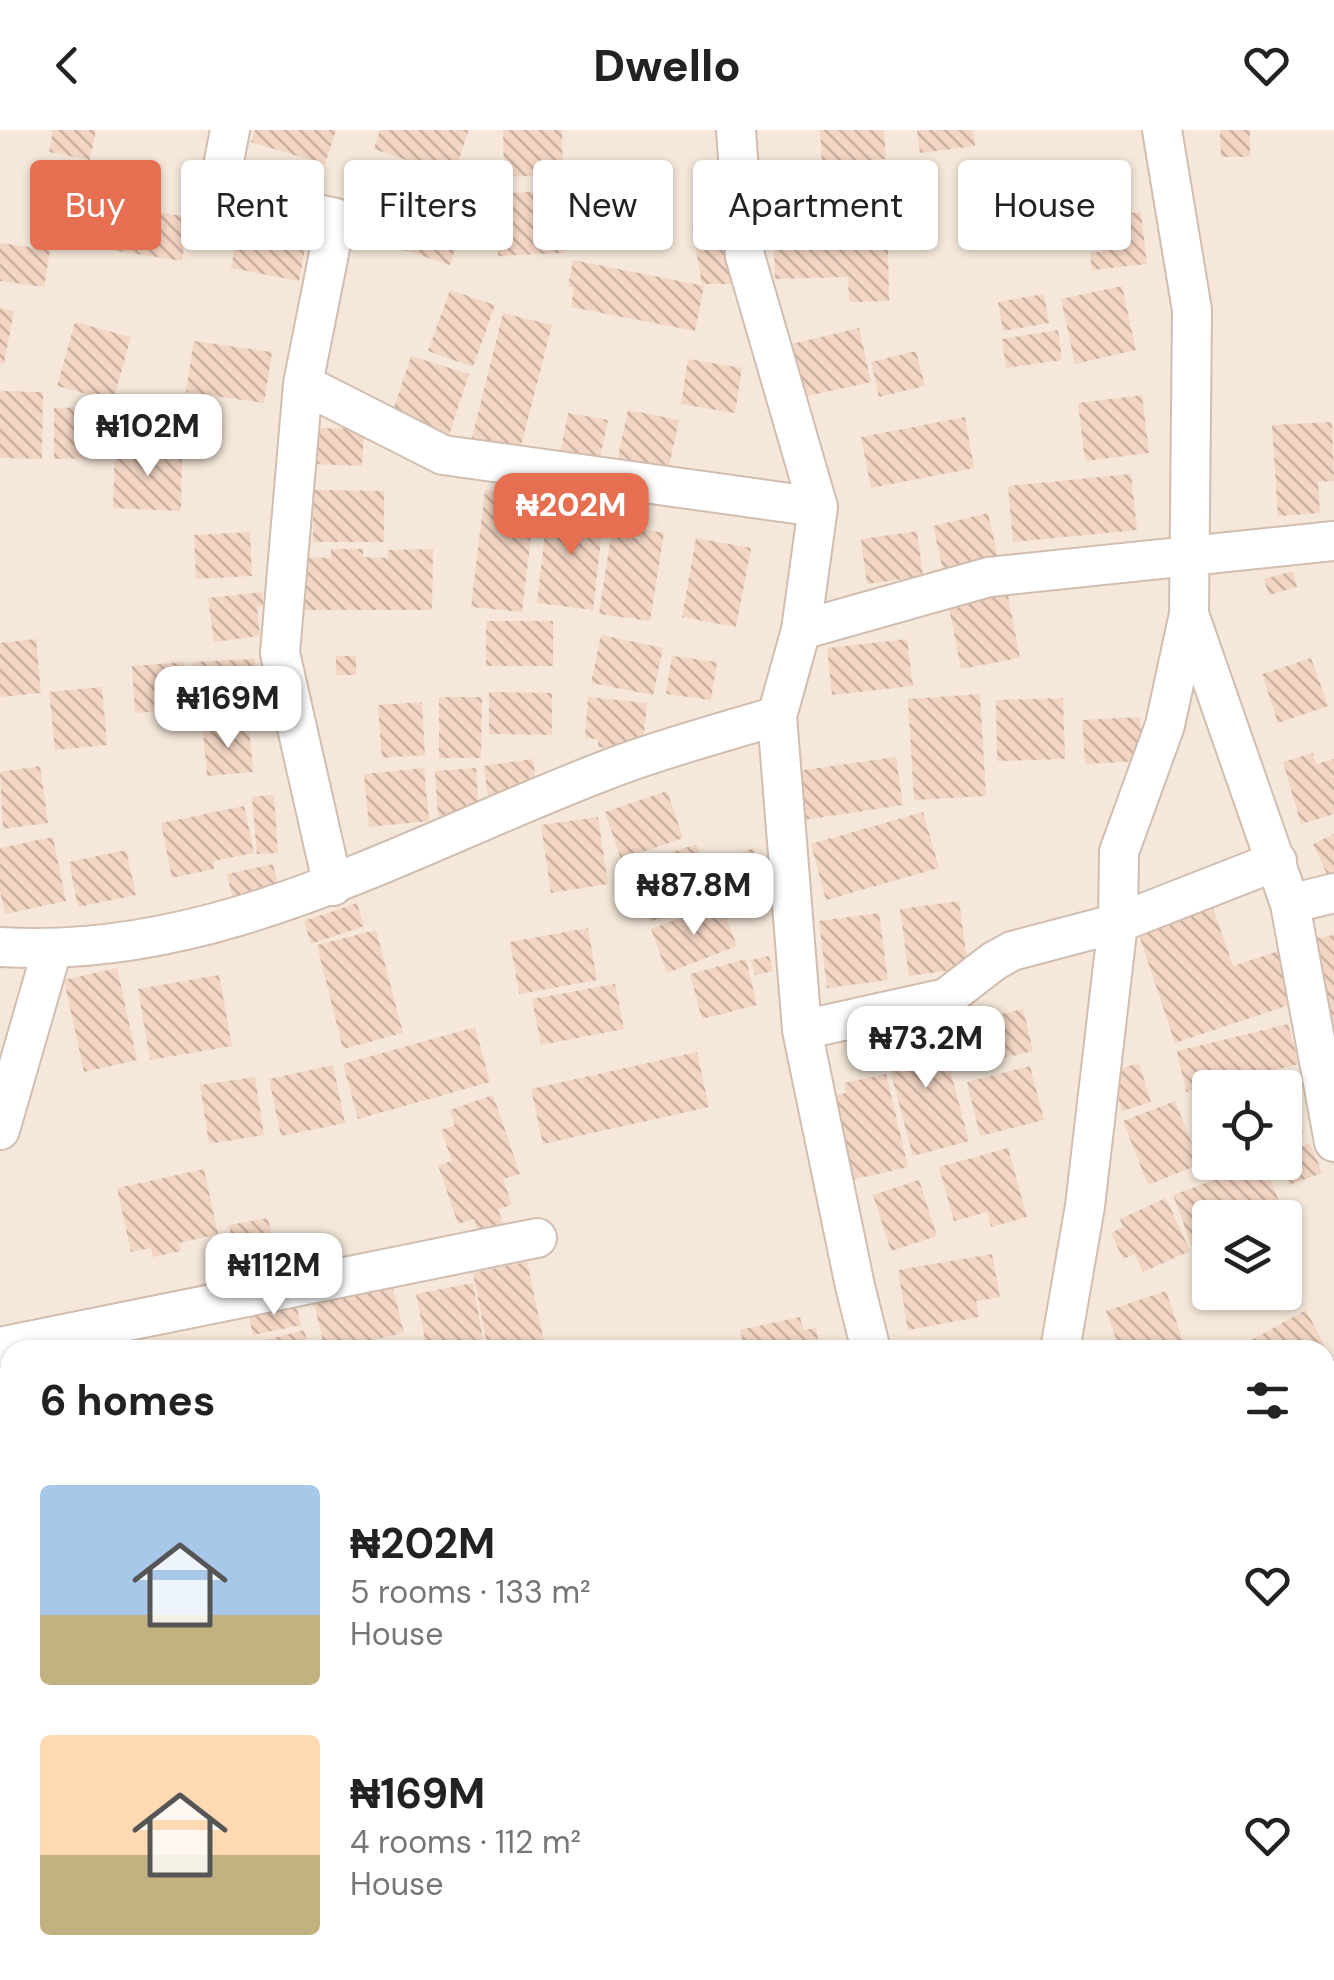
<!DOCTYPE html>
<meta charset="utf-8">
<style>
:root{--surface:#fff;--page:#f2f2f2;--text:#222;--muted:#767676;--accent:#e76f51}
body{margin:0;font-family:"DM Sans",sans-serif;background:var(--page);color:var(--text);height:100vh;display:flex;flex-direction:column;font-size:38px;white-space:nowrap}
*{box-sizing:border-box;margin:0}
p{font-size:32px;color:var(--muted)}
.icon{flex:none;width:55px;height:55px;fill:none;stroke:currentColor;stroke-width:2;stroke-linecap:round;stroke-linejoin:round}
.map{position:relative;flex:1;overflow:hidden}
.drawer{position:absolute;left:0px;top:1210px;width:1335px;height:640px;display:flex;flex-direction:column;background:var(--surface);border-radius:30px 30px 0 0;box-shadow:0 2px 8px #0004}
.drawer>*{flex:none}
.top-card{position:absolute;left:30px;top:30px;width:1275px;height:90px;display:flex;gap:20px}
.controls{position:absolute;left:1192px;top:940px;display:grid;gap:20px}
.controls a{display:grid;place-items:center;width:110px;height:110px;border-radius:10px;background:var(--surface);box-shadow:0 2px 8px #0004;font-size:50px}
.price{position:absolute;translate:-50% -85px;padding:0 22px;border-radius:20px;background:#fff;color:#222;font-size:32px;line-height:65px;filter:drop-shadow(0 2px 5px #0008)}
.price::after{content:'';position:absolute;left:50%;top:60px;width:30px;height:22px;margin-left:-15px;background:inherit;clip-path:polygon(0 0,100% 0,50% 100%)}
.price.on{background:var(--accent);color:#fff}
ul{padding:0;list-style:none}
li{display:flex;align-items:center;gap:30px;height:250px;padding:0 40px}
li span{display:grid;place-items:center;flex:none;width:280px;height:200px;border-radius:10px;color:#555}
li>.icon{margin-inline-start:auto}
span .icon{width:120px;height:120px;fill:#fffc;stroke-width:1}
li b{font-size:42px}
h2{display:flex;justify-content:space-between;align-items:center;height:120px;padding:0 40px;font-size:42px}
.pill{padding:0 35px;border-radius:10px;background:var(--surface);box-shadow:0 2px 8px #0004;font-size:35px;line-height:90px}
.pill.on{background:var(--accent);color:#fff}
header{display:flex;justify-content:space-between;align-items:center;height:130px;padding:0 40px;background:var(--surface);font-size:45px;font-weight:800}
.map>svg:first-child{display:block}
.residential{fill:#f5e8da;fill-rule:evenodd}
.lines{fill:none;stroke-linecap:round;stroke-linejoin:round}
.stream{stroke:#a5d3da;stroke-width:9}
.building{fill:url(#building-back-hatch)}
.minor-casing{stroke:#d1beb0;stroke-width:42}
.minor{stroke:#fff;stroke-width:38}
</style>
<header><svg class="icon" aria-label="back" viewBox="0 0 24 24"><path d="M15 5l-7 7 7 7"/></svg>Dwello<svg class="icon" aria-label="heart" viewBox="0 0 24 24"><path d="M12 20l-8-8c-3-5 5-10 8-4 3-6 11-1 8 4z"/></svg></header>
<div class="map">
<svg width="1334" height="1850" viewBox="0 0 1334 1850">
<defs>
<pattern id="building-back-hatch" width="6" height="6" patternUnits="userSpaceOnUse" patternTransform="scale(2.5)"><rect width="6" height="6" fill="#f3d5c3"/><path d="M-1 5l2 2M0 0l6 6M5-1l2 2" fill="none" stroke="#cab0a1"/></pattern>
</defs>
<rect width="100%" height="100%" fill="#fdf6ec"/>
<path class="residential" d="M 0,0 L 1334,0 L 1334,1850 L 0,1850 ZM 1210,958 L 1285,958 L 1285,1032 L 1210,1032 ZM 1210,1088 L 1285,1088 L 1285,1162 L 1210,1162 ZM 10,1220 L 1325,1220 L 1325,1840 L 10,1840 Z"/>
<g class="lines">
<path class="stream" d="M 1325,1723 L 1334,1713
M 1204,1850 L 1214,1840"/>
</g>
<path class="building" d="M 53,0 L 96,0 L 90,30 L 49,22 Z
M 255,0 L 336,0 L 325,34 L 251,12 Z
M 380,0 L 469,0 L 453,46 L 374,19 Z
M 503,0 L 562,0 L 563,45 L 504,47 Z
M 820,0 L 884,0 L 886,29 L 822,33 Z
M 917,0 L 973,0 L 975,16 L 920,23 Z
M 1220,0 L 1250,0 L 1250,27 L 1221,27 Z
M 375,35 L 472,67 L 450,135 L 352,103 Z
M 895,46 L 896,93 L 837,94 L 836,47 Z
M 562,61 L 564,123 L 498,126 L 496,63 Z
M 117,76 L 189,87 L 182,131 L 110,120 Z
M 1141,82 L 1147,134 L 1092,140 L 1090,123 L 1103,121 L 1099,86 Z
M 240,89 L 308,102 L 299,151 L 231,138 Z
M 725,91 L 733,154 L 702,154 L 692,97 Z
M 0,113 L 50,120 L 44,157 L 0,151 Z
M 888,114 L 889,171 L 849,172 L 848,147 L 775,149 L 774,118 Z
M 573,130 L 704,156 L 695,201 L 571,177 L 574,157 L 568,157 Z
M 1122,156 L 1136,220 L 1075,234 L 1061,169 Z
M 450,160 L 495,175 L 473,237 L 428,221 Z
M 1044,164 L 1049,193 L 1003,201 L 998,172 Z
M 0,178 L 14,181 L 4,234 L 0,233 Z
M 503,183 L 552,195 L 520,320 L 472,308 Z
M 75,192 L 131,207 L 113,271 L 57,256 Z
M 859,198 L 871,252 L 798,268 L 787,215 Z
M 1058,200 L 1062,230 L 1006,238 L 1002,209 Z
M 194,211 L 272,222 L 264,273 L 186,262 Z
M 916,221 L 925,256 L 879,267 L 871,232 Z
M 411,226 L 469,244 L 449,305 L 391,287 Z
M 688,229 L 742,238 L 735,283 L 681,274 Z
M 0,261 L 43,262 L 42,329 L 0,328 Z
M 1142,265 L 1149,323 L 1085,331 L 1078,273 Z
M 106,277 L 106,328 L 54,329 L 54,278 Z
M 628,280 L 679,290 L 667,346 L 616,336 Z
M 568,283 L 608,290 L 600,328 L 583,325 L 582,333 L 559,329 Z
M 965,287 L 974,338 L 871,358 L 861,307 Z
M 1332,292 L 1334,351 L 1318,352 L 1320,383 L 1278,386 L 1272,295 Z
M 314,298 L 364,299 L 362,336 L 313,334 Z
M 115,317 L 182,318 L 181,381 L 113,378 Z
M 1131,344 L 1137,400 L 1013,412 L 1008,356 Z
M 313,360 L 384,361 L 384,412 L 313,412 Z
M 485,360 L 536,365 L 522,482 L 471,477 Z
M 548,377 L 604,383 L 593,480 L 537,473 Z
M 988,383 L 998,427 L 943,440 L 933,396 Z
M 642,399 L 664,403 L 650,491 L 599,484 L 611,405 L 640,409 Z
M 917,401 L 923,446 L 867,454 L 861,409 Z
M 250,402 L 252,446 L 196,449 L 194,405 Z
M 696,408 L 751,418 L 736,497 L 682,487 Z
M 331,419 L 363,419 L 363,427 L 388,428 L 388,420 L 433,419 L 432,480 L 302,480 L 302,427 L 331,428 Z
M 1293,441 L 1297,457 L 1269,465 L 1264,449 Z
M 1006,456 L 1020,528 L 961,539 L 947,467 Z
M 262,462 L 264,476 L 257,477 L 260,506 L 214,512 L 208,468 Z
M 486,491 L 553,491 L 553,536 L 486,536 Z
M 601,505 L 663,518 L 653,565 L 591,553 Z
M 36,509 L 41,563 L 0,567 L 0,513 Z
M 907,509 L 913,556 L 832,565 L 827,518 Z
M 336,526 L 356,526 L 356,545 L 336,545 Z
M 672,526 L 717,532 L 711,570 L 666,564 Z
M 1311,528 L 1328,576 L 1278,593 L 1262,544 Z
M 255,529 L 257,575 L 195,578 L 193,532 Z
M 185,532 L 188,579 L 135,583 L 132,536 Z
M 102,557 L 107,615 L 55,620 L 49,562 Z
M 489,562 L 552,563 L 552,605 L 489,604 Z
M 980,564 L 986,666 L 914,670 L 908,569 Z
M 439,567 L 482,567 L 481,628 L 439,628 Z
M 588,567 L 647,573 L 643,614 L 622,612 L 622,619 L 598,617 L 598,609 L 585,608 Z
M 1063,568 L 1065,629 L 997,631 L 996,570 Z
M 422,572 L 425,625 L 382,628 L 378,575 Z
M 1140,587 L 1143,631 L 1085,634 L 1082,590 Z
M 249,596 L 253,642 L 207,646 L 203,600 Z
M 1313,623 L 1316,634 L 1334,629 L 1334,684 L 1301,694 L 1283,632 Z
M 896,627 L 903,675 L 797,691 L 790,642 Z
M 533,629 L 537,661 L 488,667 L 484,636 Z
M 40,636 L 48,693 L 3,699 L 0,642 Z
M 424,638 L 429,691 L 369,697 L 364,644 Z
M 476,638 L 479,682 L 438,686 L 435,641 Z
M 667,661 L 683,708 L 621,729 L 605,682 Z
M 274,665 L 278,723 L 257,724 L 252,667 Z
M 244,676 L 254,723 L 213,731 L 214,739 L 172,748 L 161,693 Z
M 923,682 L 939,738 L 826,770 L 811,714 Z
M 598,687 L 608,754 L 551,763 L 541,695 Z
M 1334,704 L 1334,759 L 1313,714 Z
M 53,707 L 66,771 L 5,784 L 0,761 L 0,718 Z
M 696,714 L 716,770 L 650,792 L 631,737 Z
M 753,718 L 762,739 L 728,753 L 720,732 Z
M 126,720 L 136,765 L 78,777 L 69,732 Z
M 273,734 L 281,767 L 235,778 L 227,744 Z
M 1210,769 L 1233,836 L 1281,820 L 1298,872 L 1175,913 L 1135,793 Z
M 959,771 L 968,838 L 909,846 L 900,779 Z
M 357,773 L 364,796 L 311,814 L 304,791 Z
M 720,773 L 737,816 L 667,843 L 651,799 Z
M 879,783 L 888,850 L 827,858 L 819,791 Z
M 588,798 L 597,850 L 519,864 L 510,812 Z
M 376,800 L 403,903 L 343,919 L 317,815 Z
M 1334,805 L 1334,896 L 1332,896 L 1316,808 Z
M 769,826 L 773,841 L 755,845 L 751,830 Z
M 746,829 L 757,875 L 702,889 L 690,844 Z
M 117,838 L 137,930 L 84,942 L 64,850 Z
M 219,845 L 232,916 L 150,930 L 138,859 Z
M 615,854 L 624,899 L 541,915 L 532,869 Z
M 1023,879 L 1033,921 L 972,936 L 965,905 L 982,900 L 980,889 Z
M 1288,894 L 1299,934 L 1186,962 L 1177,921 Z
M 938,895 L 969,1011 L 913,1026 L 882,910 Z
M 475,897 L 490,952 L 358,989 L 343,934 Z
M 697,922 L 709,977 L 543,1014 L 531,959 Z
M 1139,933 L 1151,972 L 1122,981 L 1111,941 Z
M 333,935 L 345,993 L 281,1006 L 269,949 Z
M 1030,936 L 1044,990 L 980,1006 L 967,952 Z
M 886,944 L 908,1037 L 843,1052 L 824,967 L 846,963 L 844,953 Z
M 1288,946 L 1303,1002 L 1285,1007 L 1285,958 L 1251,956 Z
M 255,947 L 264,1005 L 209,1014 L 200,955 Z
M 493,965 L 520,1044 L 503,1049 L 512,1075 L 498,1079 L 504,1097 L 479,1106 L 474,1089 L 458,1094 L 438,1035 L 452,1031 L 441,1000 L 455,995 L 450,980 Z
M 1210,968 L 1210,1012 L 1209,1012 L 1198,972 Z
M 1175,971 L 1200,1034 L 1148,1055 L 1123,991 Z
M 1310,1013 L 1322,1043 L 1289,1055 L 1281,1032 L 1285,1032 L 1285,1022 Z
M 1008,1018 L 1027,1087 L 991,1097 L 987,1082 L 954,1091 L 939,1037 Z
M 1264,1032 L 1284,1085 L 1210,1088 L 1210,1112 L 1193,1119 L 1173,1065 Z
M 204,1039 L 218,1104 L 179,1113 L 181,1121 L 153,1127 L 151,1118 L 131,1122 L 117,1058 Z
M 919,1050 L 937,1106 L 891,1121 L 873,1065 Z
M 1166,1068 L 1190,1121 L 1143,1142 L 1135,1124 L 1123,1129 L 1111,1103 L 1123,1097 L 1120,1089 Z
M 268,1088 L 280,1149 L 241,1156 L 229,1095 Z
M 992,1124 L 1000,1167 L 976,1171 L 979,1187 L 908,1200 L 898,1140 Z
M 527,1132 L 545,1216 L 525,1220 L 488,1220 L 473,1143 Z
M 473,1153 L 485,1220 L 427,1220 L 416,1164 Z
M 392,1154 L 404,1203 L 325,1220 L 314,1173 Z
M 1166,1161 L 1186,1220 L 1120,1220 L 1106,1181 Z
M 295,1170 L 301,1195 L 253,1205 L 248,1181 Z
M 1306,1180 L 1334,1234 L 1325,1239 L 1325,1220 L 1233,1220 Z
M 800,1187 L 803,1200 L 816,1198 L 820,1220 L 745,1220 L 740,1200 Z
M 304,1200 L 310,1220 L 256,1220 L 254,1213 Z
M 1334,1275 L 1334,1313 L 1325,1300 L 1325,1281 Z
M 0,1344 L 10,1345 L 10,1396 L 0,1395 Z
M 1334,1393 L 1334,1456 L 1326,1461 L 1325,1399 Z
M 0,1434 L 10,1435 L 10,1484 L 0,1482 Z
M 1334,1610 L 1334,1673 L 1325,1681 L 1325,1617 Z
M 108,1840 L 141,1840 L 140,1850 L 106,1850 Z
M 155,1840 L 218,1840 L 218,1848 L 155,1848 Z
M 242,1840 L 271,1840 L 303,1846 L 302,1850 L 240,1850 Z
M 676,1840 L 772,1840 L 768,1850 L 673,1850 Z
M 783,1840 L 801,1840 L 827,1850 L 780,1850 Z
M 830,1840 L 894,1840 L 905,1844 L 902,1850 L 856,1850 Z
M 995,1840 L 1058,1840 L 1042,1850 L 1001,1850 Z
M 1068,1840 L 1126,1840 L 1110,1850 L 1074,1850 Z"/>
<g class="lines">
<defs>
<path id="minor" d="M 230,0 L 218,62 L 336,88 L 303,254 L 280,523 L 333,756
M 1162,0 L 1192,180 L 1189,484 L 1290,774 L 1334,1012
M 303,254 L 443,325 L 818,377
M 801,500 L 989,447 L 1334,411
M 777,586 L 802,900 L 855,1156 L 871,1220
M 1290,774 L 1334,763
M 0,817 C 219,831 411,714 609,639 C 663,618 721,603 777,586 L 801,500 L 818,377 L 745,126 L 736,0
M 802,900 L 946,868 L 994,831 L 1012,821 L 1118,793 L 1277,731
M 0,1000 L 52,820
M 0,1217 L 537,1108
M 1060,1220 L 1085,1076 L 1118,793 L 1119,722 L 1165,595 L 1189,484
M 1325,1256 L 1334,1250
M 0,1596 L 10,1596
M 81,1850 L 83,1840
M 541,1850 L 541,1840"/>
</defs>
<use href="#minor" class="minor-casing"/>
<use href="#minor" class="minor"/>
</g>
</svg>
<div class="controls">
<a><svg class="icon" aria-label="locate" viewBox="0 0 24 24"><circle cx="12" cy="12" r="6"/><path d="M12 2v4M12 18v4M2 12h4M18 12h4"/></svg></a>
<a><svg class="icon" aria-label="layers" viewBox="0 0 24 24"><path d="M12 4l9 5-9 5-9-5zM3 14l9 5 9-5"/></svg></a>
</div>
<b class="price" style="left:148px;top:349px">₦102M</b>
<b class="price on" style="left:571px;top:428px">₦202M</b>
<b class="price" style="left:228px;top:621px">₦169M</b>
<b class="price" style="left:694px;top:808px">₦87.8M</b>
<b class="price" style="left:926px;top:961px">₦73.2M</b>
<b class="price" style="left:274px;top:1188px">₦112M</b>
<div class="top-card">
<a class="pill on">Buy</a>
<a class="pill">Rent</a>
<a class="pill">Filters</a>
<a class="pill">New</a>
<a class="pill">Apartment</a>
<a class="pill">House</a>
</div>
<section class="drawer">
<h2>6 homes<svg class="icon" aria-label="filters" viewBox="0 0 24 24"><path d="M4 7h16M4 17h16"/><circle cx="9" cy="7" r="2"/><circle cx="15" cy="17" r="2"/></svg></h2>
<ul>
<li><span style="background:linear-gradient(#a9c7e8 65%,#c2b280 0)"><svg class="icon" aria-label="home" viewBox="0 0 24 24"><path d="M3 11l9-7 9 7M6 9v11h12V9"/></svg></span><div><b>₦202M</b><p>5 rooms · 133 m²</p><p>House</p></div><svg class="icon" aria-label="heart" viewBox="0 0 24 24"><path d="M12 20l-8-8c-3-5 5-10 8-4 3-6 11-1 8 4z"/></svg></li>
<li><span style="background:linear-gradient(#ffd9b3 60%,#c2b280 0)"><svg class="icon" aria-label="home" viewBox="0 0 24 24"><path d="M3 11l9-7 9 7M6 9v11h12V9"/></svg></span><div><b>₦169M</b><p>4 rooms · 112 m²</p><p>House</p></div><svg class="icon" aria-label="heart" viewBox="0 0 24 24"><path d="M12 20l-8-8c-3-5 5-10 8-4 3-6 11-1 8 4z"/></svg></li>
</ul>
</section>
</div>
